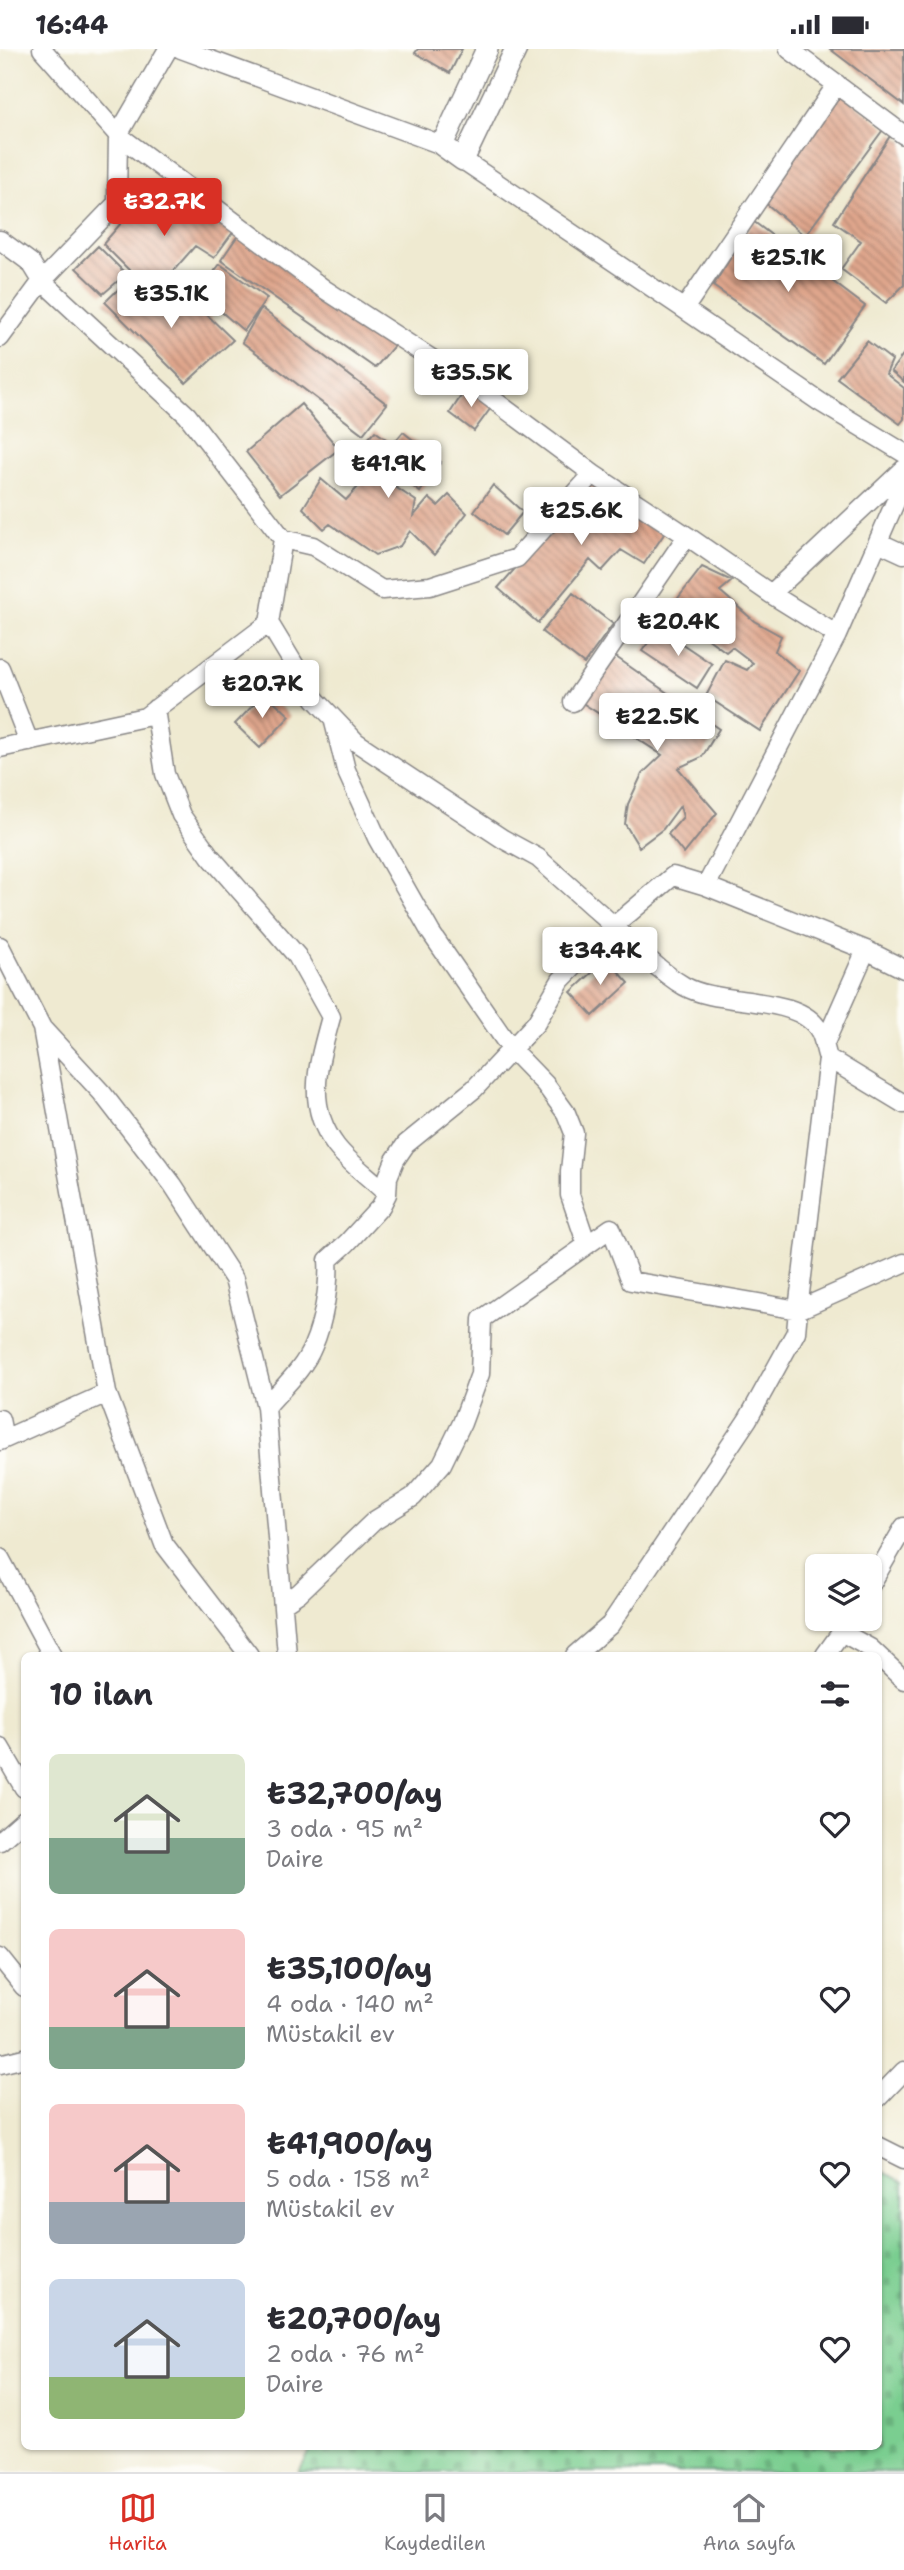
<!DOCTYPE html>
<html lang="tr">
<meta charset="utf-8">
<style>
:root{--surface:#fff;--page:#f7f7f7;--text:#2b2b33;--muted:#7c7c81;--line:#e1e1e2;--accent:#d93025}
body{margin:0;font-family:"Shantell Sans",sans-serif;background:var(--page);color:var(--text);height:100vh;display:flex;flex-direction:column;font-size:26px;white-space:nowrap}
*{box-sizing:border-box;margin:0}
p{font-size:23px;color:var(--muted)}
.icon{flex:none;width:38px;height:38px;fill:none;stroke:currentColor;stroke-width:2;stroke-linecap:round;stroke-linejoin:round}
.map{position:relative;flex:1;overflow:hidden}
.sheet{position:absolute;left:21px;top:1603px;width:861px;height:798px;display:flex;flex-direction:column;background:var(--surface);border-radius:10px;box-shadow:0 2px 5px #0004}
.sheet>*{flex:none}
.controls{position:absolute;left:805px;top:1505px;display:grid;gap:14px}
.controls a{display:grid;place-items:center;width:77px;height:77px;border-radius:10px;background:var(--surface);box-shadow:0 2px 5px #0004;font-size:35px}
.price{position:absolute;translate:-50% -60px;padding:0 16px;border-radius:7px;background:#fff;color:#222;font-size:23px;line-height:46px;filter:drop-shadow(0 2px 4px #0008)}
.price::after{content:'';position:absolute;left:50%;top:42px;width:21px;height:16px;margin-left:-10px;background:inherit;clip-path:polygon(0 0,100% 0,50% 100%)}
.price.selected{background:var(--accent);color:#fff}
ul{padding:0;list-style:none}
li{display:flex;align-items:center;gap:21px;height:175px;padding:0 28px}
li span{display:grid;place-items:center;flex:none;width:196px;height:140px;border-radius:10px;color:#555}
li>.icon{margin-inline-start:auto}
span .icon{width:84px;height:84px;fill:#fffc;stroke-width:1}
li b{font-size:30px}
h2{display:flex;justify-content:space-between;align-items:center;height:84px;padding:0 28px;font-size:30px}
.status{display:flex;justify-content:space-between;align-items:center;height:49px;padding:0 35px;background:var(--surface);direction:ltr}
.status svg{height:19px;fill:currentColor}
.tab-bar{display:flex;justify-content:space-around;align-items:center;height:98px;border-top:2px solid var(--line);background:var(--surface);font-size:19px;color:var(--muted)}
.tab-bar a{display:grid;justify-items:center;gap:4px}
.tab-bar .selected{color:var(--accent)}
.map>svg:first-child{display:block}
.cemetery{fill:url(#cemetery-stones);stroke:#4e7866;stroke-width:2}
.building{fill:url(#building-back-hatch)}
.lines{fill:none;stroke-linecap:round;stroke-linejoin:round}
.minor-casing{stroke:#888686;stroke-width:21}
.tertiary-casing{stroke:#888686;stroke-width:24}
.minor{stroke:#fff;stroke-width:18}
.tertiary{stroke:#fff;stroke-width:21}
</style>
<div class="status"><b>16:44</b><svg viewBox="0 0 49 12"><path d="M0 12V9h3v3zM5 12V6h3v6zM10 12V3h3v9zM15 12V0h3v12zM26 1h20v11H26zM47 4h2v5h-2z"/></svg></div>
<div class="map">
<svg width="904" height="2423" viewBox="0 0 904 2423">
<defs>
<pattern id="cemetery-stones" width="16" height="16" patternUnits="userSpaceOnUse" patternTransform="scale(1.75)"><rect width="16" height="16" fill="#7ace90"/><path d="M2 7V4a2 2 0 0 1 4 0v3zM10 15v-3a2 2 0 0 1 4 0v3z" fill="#69b17d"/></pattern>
<pattern id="building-back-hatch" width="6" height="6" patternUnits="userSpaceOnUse" patternTransform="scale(1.75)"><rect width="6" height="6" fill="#dfa68c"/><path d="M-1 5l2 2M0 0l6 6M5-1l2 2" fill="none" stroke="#b48774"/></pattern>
</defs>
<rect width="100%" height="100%" fill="#fdfcf7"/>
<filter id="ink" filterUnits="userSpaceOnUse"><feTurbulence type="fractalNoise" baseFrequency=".0143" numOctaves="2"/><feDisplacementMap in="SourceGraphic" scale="14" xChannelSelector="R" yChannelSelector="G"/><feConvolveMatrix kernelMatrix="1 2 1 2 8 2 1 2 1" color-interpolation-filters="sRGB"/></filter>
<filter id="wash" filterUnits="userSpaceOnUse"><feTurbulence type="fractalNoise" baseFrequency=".00686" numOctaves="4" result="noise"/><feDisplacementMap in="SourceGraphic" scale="28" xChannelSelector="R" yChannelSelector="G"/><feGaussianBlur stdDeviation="1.57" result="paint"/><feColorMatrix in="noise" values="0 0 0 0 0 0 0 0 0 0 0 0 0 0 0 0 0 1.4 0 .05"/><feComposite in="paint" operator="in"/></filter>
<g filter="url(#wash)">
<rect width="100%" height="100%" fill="#efead1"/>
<path class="cemetery" d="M 879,2121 L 904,2133 L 904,2423 L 299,2423 L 312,2398 L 878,2398 Z"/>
<g id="blocks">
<path class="building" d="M 418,0 L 462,0 L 450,24 L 415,4 Z
M 830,0 L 904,0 L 904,56 Z
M 837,40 L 885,78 L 805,187 L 762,151 Z
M 892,84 L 904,93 L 904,236 L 886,254 L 841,220 L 861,192 L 834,173 Z
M 154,136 L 191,173 L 209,158 L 236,179 L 214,209 L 195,197 L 153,245 L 103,195 Z
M 753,172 L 865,257 L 824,315 L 713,237 Z
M 241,182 L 398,292 L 375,319 L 221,211 Z
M 98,197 L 126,225 L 103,245 L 76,219 Z
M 220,215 L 267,249 L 244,282 L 198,243 Z
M 130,229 L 175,270 L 195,254 L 233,291 L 186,334 L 105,253 Z
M 261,259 L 387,355 L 363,385 L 242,293 Z
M 867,292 L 892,311 L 886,325 L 904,339 L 904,370 L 900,375 L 837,329 Z
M 904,304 L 904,333 L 891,322 Z
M 467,338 L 493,356 L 474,382 L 450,364 Z
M 301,355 L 339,400 L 280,446 L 246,403 Z
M 375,382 L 393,395 L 403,383 L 441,413 L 420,443 L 384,415 L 373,423 L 416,452 L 413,468 L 429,449 L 438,457 L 449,446 L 467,464 L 434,506 L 410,482 L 400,497 L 375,506 L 330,475 L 324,480 L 303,459 L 321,430 L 346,451 L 369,426 L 350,410 Z
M 594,430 L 668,479 L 644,515 L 621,501 L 602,522 L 590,511 L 538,574 L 498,539 Z
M 493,436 L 523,463 L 504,486 L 474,462 Z
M 702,518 L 732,532 L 720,542 L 754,572 L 781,587 L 775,602 L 799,622 L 760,682 L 706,647 L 725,611 L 747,621 L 753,614 L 732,598 L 726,603 L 669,561 Z
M 573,544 L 613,575 L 584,615 L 542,583 Z
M 657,582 L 663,582 L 712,615 L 697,639 L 642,602 Z
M 616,608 L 719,680 L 702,708 L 678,719 L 717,764 L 684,805 L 668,785 L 683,768 L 680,757 L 663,780 L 639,798 L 625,775 L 628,755 L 642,725 L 662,706 L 581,653 Z
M 265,644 L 290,667 L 260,699 L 235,675 Z
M 607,910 L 629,934 L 593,967 L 571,943 Z"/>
</g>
</g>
<g filter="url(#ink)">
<use href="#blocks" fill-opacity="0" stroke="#888686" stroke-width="2"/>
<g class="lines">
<defs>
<path id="minor" d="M 42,0 L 118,86 L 168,0
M 181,0 L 442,96
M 789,0 L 904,86
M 837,35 L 684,260 L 820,353 L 904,404
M 118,86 L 324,240 L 480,341 L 593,425 L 517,509 L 430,537 L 382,541 L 313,497 L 283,490 L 187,366 L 42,232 L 117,154 Z
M 463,111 L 684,260
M 0,191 L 31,214 L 42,232 L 0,289
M 904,433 L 837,586 L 706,837 L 673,827 L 614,877 C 633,896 661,924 684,937 C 720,958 800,944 820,983 C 824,991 825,1001 828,1009 L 798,1261 L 904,1214
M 687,487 L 771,545 L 904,420
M 878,493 L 904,505
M 771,545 L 837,586
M 0,619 L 29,693
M 573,653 L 687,487 L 593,425
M 155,660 L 165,725 L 181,766 L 210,807 L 297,907 L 331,968 C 319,1013 304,1055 336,1097 C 350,1115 371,1129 387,1145
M 333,669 L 346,721 L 377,789 L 431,884 L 511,1000 L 545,1035 L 566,1064 L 574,1084 L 570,1122 L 570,1146 L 587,1196
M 0,699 L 145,668 L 269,574 L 283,490
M 706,837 L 866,901 L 904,920
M 0,897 L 42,979 L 107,1344 L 164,1495 L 249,1606
M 42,979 L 102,1044 L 173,1136 L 234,1230 L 266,1358 L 287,1606
M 824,996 L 866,901
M 828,1009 L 904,1055
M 266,1358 C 282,1339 304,1320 313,1297 C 323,1275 330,1235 328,1211 L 347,1194 L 381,1157 L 387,1145 L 388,1128 L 395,1111 L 406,1095 L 474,1040 L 536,974 L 561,931 L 614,877 L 538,809 L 503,790 L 356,693 L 315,650 L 269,574
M 0,1370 L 4,1390
M 0,1392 L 107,1344
M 0,1509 L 52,1606
M 870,1537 L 904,1478
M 284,1554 L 299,1544 L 374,1472 L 413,1448 L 442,1415 L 462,1374 L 480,1325 L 482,1270 L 611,1179 L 631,1232 L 798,1261 L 796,1283 L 748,1370 L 610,1576 L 575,1606
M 843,1584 L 870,1599 L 904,1631
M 825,1606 L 851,1570
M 0,1698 L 24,1739
M 0,1792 L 24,1771
M 0,1908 L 24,1938
M 0,2015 L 24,2009
M 878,2049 L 904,2022
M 878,2097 L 904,2110"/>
<path id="tertiary" d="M 487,0 L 442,96 L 463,111 L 516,0"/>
</defs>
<use href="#minor" class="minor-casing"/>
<use href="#tertiary" class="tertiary-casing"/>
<use href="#minor" class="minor"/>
<use href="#tertiary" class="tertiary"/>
</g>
</g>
</svg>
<div class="controls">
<a><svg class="icon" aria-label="layers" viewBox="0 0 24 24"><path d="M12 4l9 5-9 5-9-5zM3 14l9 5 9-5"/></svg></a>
</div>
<b class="price selected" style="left:164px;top:189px">₺32.7K</b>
<b class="price" style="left:788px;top:245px">₺25.1K</b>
<b class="price" style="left:171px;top:281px">₺35.1K</b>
<b class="price" style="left:471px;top:360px">₺35.5K</b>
<b class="price" style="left:388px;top:451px">₺41.9K</b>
<b class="price" style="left:581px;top:498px">₺25.6K</b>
<b class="price" style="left:678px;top:609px">₺20.4K</b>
<b class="price" style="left:262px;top:671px">₺20.7K</b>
<b class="price" style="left:657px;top:704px">₺22.5K</b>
<b class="price" style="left:600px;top:938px">₺34.4K</b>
<section class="sheet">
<h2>10 ilan<svg class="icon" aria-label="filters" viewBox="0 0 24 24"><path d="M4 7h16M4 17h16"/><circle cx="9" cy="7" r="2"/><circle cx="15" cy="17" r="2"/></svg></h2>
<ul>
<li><span style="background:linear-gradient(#dfe7d0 60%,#7fa58c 0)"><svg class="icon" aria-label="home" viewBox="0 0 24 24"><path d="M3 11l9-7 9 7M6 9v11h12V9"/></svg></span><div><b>₺32,700/ay</b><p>3 oda · 95 m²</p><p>Daire</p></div><svg class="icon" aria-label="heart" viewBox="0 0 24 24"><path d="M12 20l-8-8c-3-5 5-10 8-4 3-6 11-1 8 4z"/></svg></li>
<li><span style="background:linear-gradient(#f6c9c9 70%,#7fa58c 0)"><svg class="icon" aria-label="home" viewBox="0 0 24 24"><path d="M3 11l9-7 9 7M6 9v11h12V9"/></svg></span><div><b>₺35,100/ay</b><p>4 oda · 140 m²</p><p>Müstakil ev</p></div><svg class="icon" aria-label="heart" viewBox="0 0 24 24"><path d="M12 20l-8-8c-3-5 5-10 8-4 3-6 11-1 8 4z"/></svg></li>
<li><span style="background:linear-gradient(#f6c9c9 70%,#9aa5b1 0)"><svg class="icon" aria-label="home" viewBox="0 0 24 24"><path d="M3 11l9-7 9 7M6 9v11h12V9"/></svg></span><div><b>₺41,900/ay</b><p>5 oda · 158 m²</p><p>Müstakil ev</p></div><svg class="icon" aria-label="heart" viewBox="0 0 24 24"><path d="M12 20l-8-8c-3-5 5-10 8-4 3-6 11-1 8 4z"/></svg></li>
<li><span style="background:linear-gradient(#c9d6e8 70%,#8fb573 0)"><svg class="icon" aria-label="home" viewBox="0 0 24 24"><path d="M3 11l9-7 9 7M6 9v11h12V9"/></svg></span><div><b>₺20,700/ay</b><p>2 oda · 76 m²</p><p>Daire</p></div><svg class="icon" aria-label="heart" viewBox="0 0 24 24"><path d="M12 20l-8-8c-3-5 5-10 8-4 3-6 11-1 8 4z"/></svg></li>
</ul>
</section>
</div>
<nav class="tab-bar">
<a class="selected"><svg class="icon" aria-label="map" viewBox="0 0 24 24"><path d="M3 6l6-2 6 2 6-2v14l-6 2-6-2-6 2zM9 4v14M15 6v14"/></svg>Harita</a>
<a><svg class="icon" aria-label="saved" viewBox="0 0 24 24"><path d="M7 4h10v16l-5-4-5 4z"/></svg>Kaydedilen</a>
<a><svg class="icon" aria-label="home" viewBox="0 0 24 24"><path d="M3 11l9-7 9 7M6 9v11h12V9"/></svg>Ana sayfa</a>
</nav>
